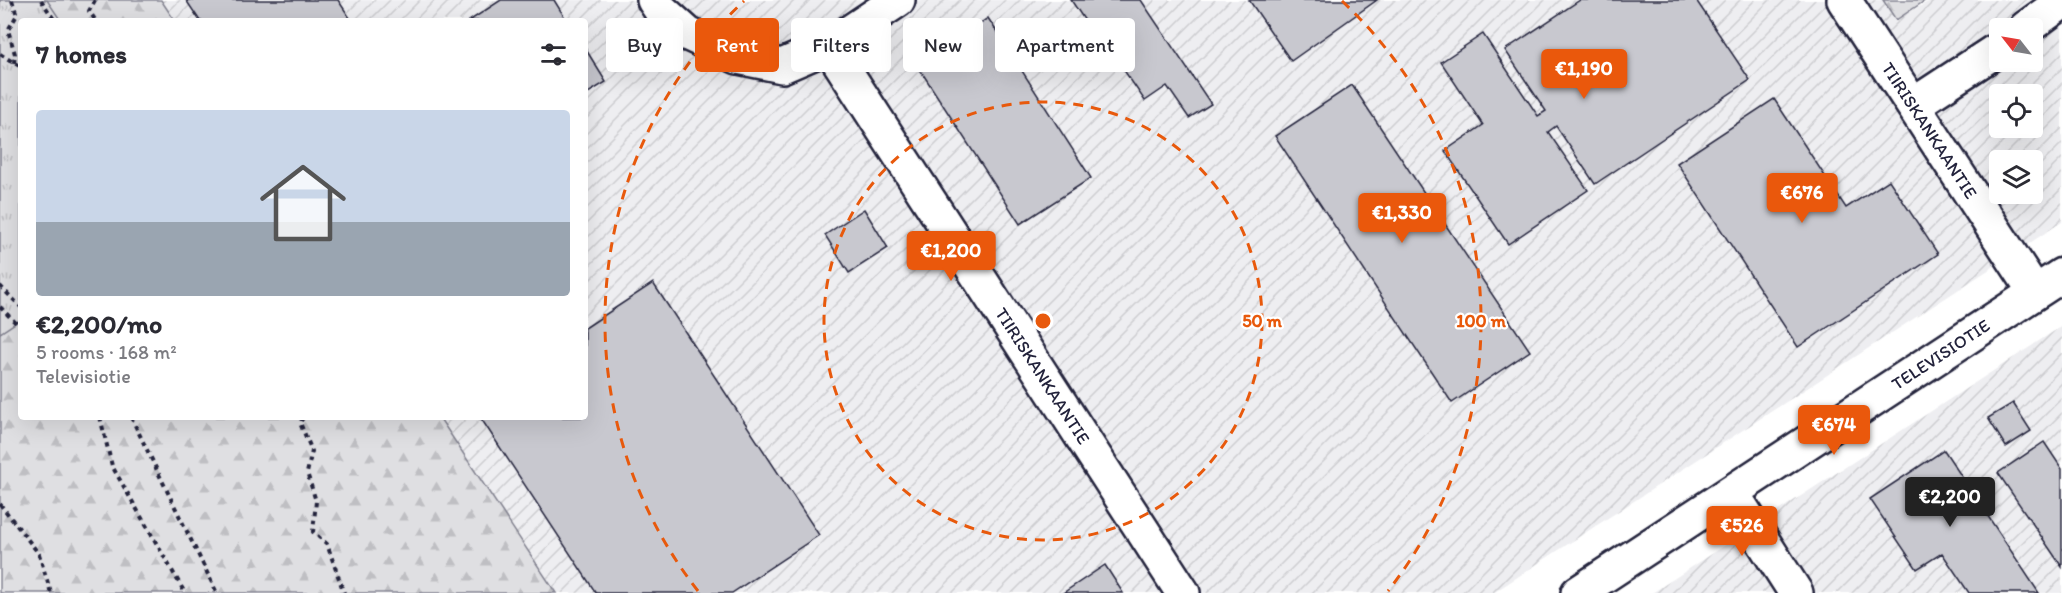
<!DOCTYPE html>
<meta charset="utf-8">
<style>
:root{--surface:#fff;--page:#f2f2f3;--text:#2b2b33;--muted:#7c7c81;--accent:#ea580c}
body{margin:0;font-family:Itim,sans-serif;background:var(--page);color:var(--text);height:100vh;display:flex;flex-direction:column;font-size:22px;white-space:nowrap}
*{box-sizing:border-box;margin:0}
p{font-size:20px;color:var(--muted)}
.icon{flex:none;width:33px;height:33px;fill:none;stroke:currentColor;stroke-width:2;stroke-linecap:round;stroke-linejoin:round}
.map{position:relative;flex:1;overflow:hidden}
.sheet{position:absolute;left:18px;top:18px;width:570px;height:402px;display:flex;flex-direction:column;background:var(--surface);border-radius:6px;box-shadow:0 6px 24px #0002}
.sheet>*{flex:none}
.guide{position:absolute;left:606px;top:18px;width:570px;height:54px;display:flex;gap:12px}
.needle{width:39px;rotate:301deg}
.buttons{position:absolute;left:1989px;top:18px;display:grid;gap:12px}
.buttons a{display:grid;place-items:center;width:54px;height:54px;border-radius:6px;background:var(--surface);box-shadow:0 6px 24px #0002;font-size:30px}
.price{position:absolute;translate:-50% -51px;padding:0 14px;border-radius:6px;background:var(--accent);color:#fff;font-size:20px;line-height:39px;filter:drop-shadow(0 2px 3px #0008)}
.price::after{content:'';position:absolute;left:50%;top:36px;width:18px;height:14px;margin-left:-9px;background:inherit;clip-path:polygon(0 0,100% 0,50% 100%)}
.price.on{background:#222;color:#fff}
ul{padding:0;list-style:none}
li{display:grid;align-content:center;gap:12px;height:318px;padding:0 18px}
li span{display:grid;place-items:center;height:186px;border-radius:6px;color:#555}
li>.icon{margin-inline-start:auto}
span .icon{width:108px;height:108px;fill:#fffc;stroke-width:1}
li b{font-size:26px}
h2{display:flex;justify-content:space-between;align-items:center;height:72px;padding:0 18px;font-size:26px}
.pill{padding:0 21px;border-radius:6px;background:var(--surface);box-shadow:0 6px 24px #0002;font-size:21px;line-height:54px}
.pill.on{background:var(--accent);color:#fff}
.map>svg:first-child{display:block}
.industrial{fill:url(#industrial-furrows);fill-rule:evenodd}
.forest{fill:url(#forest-firs);stroke:#80808e;stroke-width:1.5}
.park{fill:url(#park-tufts);stroke:#80808e;stroke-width:1.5}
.building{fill:#c8c8cf;stroke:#22223b;stroke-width:1.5}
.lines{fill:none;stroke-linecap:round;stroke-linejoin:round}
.minor-casing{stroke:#22223b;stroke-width:38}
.path{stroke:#22223b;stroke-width:4;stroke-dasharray:4.5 4.5;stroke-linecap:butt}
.minor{stroke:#fff;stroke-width:33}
.ring{fill:none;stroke:#e8590c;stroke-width:3;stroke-dasharray:10 8}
.labels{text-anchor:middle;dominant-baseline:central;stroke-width:4.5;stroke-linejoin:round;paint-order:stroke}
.street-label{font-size:18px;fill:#22223b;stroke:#fff}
.centre{fill:#e8590c;stroke:#fff;stroke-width:3}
.ring-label{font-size:18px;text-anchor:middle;font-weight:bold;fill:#e8590c;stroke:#fff;stroke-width:4.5;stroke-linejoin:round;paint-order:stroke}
</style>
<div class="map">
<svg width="2062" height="593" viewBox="0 0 2062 593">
<defs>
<pattern id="industrial-furrows" width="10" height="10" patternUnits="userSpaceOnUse" patternTransform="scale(1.5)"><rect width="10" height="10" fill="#eeeef1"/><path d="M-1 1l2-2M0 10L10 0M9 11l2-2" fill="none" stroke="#ccccd0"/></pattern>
<pattern id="forest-firs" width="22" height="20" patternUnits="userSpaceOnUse" patternTransform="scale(1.5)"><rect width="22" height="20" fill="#dfdfe2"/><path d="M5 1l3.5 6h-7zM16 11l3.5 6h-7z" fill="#bfbfc3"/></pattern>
<pattern id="park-tufts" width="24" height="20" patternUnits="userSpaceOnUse" patternTransform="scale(1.5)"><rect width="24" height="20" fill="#dfdfe2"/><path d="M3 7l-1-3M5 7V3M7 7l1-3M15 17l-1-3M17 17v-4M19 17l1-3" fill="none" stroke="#bfbfc3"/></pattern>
</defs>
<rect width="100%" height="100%" fill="#fff"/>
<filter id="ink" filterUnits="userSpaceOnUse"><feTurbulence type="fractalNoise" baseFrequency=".0167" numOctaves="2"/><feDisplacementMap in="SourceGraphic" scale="12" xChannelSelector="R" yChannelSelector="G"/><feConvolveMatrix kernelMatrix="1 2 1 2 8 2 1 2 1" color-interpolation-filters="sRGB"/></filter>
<g filter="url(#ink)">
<path class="industrial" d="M 161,0 L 1883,0 L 1896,20 L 1931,0 L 2062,0 L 2062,222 L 1493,593 L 556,593 L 439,417 L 585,417 L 585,21 L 175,21 ZM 2000,28 L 2032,28 L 2032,62 L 2000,62 ZM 2000,94 L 2032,94 L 2032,128 L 2000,128 ZM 2000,160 L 2032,160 L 2032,194 L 2000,194 Z
M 2062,326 L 2062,593 L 1652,593 Z"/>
<path class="forest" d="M 0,0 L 161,0 L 175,21 L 21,21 L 21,417 L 439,417 L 556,593 L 0,593 Z
M 1883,0 L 1926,0 L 1896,20 Z"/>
<path class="park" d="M 0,0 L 47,0 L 61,21 L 21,21 L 21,319 L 0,333 Z"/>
<path class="building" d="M 186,0 L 338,0 L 352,21 L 200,21 Z
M 501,0 L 554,0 L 567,21 L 469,21 Z
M 1071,0 L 1141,0 L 1211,104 L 1189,118 L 1167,86 L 1145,101 L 1117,60 L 1113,63 Z
M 1249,0 L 1377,0 L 1291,61 Z
M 1580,0 L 1696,0 L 1750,80 L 1595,184 L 1556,126 L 1548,132 L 1588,190 L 1508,244 L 1445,151 L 1483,125 L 1441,62 L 1483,34 L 1538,116 L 1546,111 L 1505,50 Z
M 988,18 L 1091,178 L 1020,224 L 917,65 Z
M 585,48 L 606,82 L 585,95 Z
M 1352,85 L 1530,351 L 1452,403 L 1275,136 Z
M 1774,99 L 1846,208 L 1889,180 L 1938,254 L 1798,347 L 1677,163 Z
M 864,209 L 888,248 L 849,273 L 825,235 Z
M 653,283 L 819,535 L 732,593 L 596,593 L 480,417 L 585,417 L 585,328 Z
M 2013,403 L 2031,431 L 2006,447 L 1988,418 Z
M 2044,442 L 2062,469 L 2062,567 L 1998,473 Z
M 1944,450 L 2039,593 L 1969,593 L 1942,553 L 1917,569 L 1870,499 Z
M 1105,565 L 1123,593 L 1063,593 Z"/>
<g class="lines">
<defs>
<g id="minor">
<path d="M 654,0 L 660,9 L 688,34 L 738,57 L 782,66 L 829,46"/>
<path id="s1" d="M 898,0 L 829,46 L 1183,593"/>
<path id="s2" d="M 1844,0 L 2035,292"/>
<path d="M 2026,28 L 2062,2"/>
<path d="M 1913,105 L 2000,48"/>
<path d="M 1732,493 L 1796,593"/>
<path id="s3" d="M 1578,593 L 2062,275"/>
</g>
</defs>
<use href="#minor" class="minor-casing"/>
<path class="path" d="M 12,0 L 17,15 L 8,30 L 15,54 L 14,63
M 41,0 L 55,21
M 95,0 L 89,11 L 96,21
M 0,54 L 21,67
M 0,286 L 21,307
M 0,307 L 21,328
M 100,417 L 112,466 L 185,593
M 131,417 L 217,593
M 303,417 L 300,423 L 312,451 L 307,473 L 316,501 L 313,532 L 327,544 L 344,593
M 0,504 L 39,554 L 51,593"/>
<use href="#minor" class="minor"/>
</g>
</g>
<g class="ring">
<circle cx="1043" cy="321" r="219"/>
<path d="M698 591A438 438 0 0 1 744 1M1342 1A438 438 0 0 1 1388 591"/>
</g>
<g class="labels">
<g class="street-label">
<text stroke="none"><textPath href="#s2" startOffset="156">TIIRISKANKAANTIE</textPath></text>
<text stroke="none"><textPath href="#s3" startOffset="434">TELEVISIOTIE</textPath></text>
<text stroke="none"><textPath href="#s1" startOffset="476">TIIRISKANKAANTIE</textPath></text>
</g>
</g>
<circle cx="1043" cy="321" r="9" class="centre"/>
<g class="ring-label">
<text x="1262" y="327">50 m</text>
<text x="1481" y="327">100 m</text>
</g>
</svg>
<div class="buttons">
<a><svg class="needle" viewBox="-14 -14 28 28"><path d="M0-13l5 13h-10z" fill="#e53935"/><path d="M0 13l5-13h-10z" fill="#7c7c81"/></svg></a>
<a><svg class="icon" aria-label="locate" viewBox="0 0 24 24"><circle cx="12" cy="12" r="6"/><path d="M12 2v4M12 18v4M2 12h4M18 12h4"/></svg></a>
<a><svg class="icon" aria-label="layers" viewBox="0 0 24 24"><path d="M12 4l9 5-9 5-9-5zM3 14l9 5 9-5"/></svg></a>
</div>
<b class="price" style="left:1584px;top:100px">€1,190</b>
<b class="price" style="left:1802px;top:224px">€676</b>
<b class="price" style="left:1402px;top:244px">€1,330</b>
<b class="price" style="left:951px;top:282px">€1,200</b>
<b class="price" style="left:1834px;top:456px">€674</b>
<b class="price on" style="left:1950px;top:528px">€2,200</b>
<b class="price" style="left:1742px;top:557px">€526</b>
<div class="guide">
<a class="pill">Buy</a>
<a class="pill on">Rent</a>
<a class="pill">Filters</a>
<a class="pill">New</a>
<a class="pill">Apartment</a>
</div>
<section class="sheet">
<h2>7 homes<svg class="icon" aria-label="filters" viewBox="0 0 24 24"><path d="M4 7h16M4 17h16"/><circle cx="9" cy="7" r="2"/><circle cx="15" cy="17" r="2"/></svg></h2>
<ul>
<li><span style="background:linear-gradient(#c9d6e8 60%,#9aa5b1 0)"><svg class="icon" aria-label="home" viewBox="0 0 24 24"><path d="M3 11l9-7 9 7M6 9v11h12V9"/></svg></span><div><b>€2,200/mo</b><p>5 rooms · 168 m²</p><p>Televisiotie</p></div></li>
</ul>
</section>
</div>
